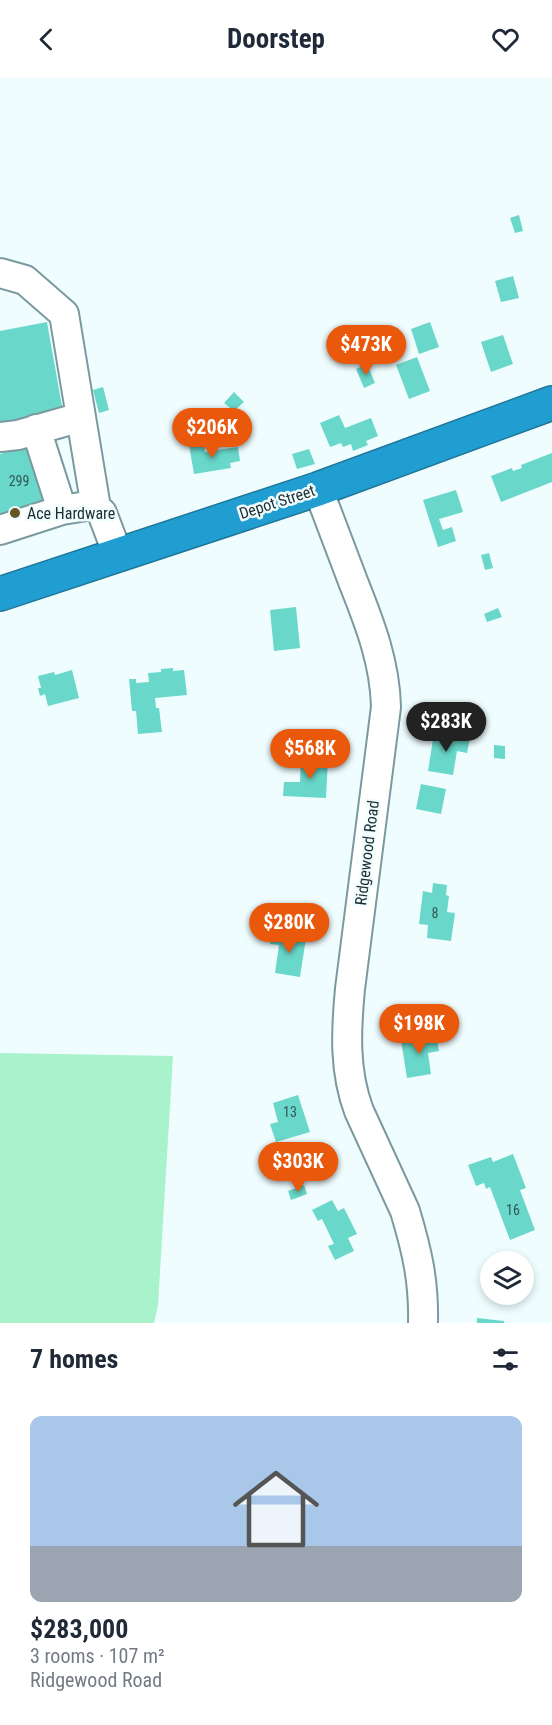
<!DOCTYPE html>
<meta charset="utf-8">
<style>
:root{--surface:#fff;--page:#f6f6f7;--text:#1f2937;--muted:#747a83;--accent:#ea580c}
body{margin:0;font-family:"Roboto Condensed",sans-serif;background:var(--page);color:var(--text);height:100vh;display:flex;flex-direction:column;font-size:22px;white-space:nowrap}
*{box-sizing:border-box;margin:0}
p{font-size:20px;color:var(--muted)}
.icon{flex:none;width:33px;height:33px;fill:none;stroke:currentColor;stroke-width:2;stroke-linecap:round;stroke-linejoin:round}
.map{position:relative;height:1245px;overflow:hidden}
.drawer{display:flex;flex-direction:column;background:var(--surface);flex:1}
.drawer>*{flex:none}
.tools{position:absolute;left:480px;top:1173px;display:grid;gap:12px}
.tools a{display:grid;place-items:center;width:54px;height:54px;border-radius:50%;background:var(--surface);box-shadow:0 3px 9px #0003;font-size:30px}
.price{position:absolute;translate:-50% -51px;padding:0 14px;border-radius:21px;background:var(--accent);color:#fff;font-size:20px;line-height:39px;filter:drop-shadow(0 2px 3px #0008)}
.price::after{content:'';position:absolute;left:50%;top:36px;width:18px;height:14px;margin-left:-9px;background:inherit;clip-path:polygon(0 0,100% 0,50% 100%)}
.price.selected{background:#222;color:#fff}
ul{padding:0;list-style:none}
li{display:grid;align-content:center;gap:12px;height:318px;padding:0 30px}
li span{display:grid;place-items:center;height:186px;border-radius:12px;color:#555}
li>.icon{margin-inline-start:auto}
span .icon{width:108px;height:108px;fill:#fffc;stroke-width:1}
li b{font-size:26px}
h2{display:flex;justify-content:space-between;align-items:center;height:72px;padding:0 30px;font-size:26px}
header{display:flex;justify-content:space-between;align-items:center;height:78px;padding:0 30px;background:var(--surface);font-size:27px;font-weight:700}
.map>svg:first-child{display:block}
.green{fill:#a9f3cc}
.building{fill:#69d8ca}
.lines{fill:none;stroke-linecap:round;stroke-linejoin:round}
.minor-casing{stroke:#7a9a9f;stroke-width:32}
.highway-casing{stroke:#207698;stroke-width:36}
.minor{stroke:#fff;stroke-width:28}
.highway{stroke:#219ed1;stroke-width:33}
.poi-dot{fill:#675623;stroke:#effdff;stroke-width:2}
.labels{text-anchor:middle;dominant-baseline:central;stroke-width:5;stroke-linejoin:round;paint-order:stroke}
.number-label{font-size:14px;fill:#325755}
.street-label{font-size:16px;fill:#1f2c2e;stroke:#effdff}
.poi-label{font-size:16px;fill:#1f2c2e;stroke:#effdff;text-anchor:start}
</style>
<header><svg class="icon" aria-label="back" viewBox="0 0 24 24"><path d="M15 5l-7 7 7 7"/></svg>Doorstep<svg class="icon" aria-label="heart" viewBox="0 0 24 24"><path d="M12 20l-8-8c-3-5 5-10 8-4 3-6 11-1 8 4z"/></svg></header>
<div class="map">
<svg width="552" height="1245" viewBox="0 0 552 1245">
<rect width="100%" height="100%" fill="#effdff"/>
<path class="green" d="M 0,975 L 173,978 L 158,1228 L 154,1245 L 0,1245 Z"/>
<path class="building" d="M 519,137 L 523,153 L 515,155 L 510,140 Z
M 513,198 L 519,220 L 501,224 L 495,203 Z
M 47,244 L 63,334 L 0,345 L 0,253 Z
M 430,244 L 439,269 L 419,276 L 411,251 Z
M 503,257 L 513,286 L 491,294 L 481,264 Z
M 417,279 L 430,313 L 409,321 L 396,287 Z
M 367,286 L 375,305 L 364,310 L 356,291 Z
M 103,309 L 109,332 L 99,335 L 93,312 Z
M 234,314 L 244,324 L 234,333 L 224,325 Z
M 339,337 L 345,350 L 371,340 L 378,358 L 366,363 L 368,367 L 353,373 L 351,366 L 343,369 L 341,365 L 330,369 L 320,345 Z
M 204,365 L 205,374 L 238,369 L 240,383 L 230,385 L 231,390 L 194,396 L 189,367 Z
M 26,367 L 47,430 L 0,445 L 0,376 Z
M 309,371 L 315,386 L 297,391 L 292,376 Z
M 552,375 L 552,404 L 501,424 L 491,398 L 512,390 L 513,393 L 522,390 L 521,387 Z
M 456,412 L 463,434 L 439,441 L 443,452 L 452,449 L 456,463 L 438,469 L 423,422 Z
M 489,475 L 493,490 L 485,492 L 481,477 Z
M 296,529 L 300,570 L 274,573 L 270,532 Z
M 498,530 L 502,539 L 487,544 L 484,536 Z
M 173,590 L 173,593 L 184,592 L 187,617 L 155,620 L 156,630 L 159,630 L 162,654 L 138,656 L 136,633 L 132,633 L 129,601 L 136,601 L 136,605 L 149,604 L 148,595 L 161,594 L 161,591 Z
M 72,592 L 79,620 L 48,628 L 45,616 L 40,618 L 38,610 L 41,610 L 38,598 L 54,594 L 55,597 Z
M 434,655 L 470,660 L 467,675 L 457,673 L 453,697 L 428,693 Z
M 494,667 L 505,668 L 505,681 L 494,680 Z
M 301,681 L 328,682 L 326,720 L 283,718 L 284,704 L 300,704 Z
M 421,706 L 446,711 L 441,736 L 416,731 Z
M 433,805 L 447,807 L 446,817 L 449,818 L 447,834 L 455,835 L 451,863 L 427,860 L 428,847 L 419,846 L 423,813 L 432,815 Z
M 271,855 L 306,860 L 300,899 L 275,895 L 279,867 L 270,866 Z
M 436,956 L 439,973 L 428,975 L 431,996 L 407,1000 L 401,962 Z
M 298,1017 L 310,1054 L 276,1064 L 270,1046 L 278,1044 L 273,1025 Z
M 513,1076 L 526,1110 L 520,1112 L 535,1152 L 510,1162 L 490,1109 L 486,1111 L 484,1105 L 476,1108 L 468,1087 L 491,1079 L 493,1084 Z
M 304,1107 L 307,1116 L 291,1122 L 288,1113 Z
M 332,1122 L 338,1133 L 344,1130 L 357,1156 L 348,1160 L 354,1173 L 335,1182 L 328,1168 L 334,1166 L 322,1141 L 318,1143 L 312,1132 Z
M 477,1240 L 504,1243 L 504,1245 L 477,1245 Z"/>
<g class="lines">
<defs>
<path id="minor" d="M 0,195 L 25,202 L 64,236 L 96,430
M 36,351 L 62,432
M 0,359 L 18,357 L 81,339
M 318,411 C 330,442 342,474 354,506 C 370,546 385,585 386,629 L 350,911 C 346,953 344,993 359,1033 L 405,1133 C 417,1173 424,1203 423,1245
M 0,452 L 62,432 L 93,427 L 102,435 L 118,477"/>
<path id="highway" d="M 0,516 L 318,411 L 552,325"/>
</defs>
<use href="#minor" class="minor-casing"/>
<use href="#highway" class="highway-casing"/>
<use href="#minor" class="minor"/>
<use href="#highway" class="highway"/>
</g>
<circle class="poi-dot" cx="15" cy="435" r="6"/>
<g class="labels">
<g class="number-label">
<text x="19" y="403">299</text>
<text x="435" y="835">8</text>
<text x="290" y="1034">13</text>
<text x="513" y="1132">16</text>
</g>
<g class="street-label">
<text transform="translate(277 424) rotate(-18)">Depot Street</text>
<text transform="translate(367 775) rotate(-83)">Ridgewood Road</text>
</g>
<g class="poi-label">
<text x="27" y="435">Ace Hardware</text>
</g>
</g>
</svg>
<div class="tools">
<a><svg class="icon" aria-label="layers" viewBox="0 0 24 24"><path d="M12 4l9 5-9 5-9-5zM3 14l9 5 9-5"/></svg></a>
</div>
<b class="price" style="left:366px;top:298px">$473K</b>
<b class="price" style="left:212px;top:381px">$206K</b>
<b class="price selected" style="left:446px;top:675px">$283K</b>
<b class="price" style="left:310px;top:702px">$568K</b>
<b class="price" style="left:289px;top:876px">$280K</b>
<b class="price" style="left:419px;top:977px">$198K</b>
<b class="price" style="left:298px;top:1115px">$303K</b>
</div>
<section class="drawer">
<h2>7 homes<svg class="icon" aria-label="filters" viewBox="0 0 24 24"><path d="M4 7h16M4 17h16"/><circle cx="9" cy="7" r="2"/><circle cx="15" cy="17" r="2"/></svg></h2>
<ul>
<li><span style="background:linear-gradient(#a9c7e8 70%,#9aa5b1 0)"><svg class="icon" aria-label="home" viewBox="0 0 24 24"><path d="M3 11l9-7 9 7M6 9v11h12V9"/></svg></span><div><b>$283,000</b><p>3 rooms · 107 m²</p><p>Ridgewood Road</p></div></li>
</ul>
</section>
